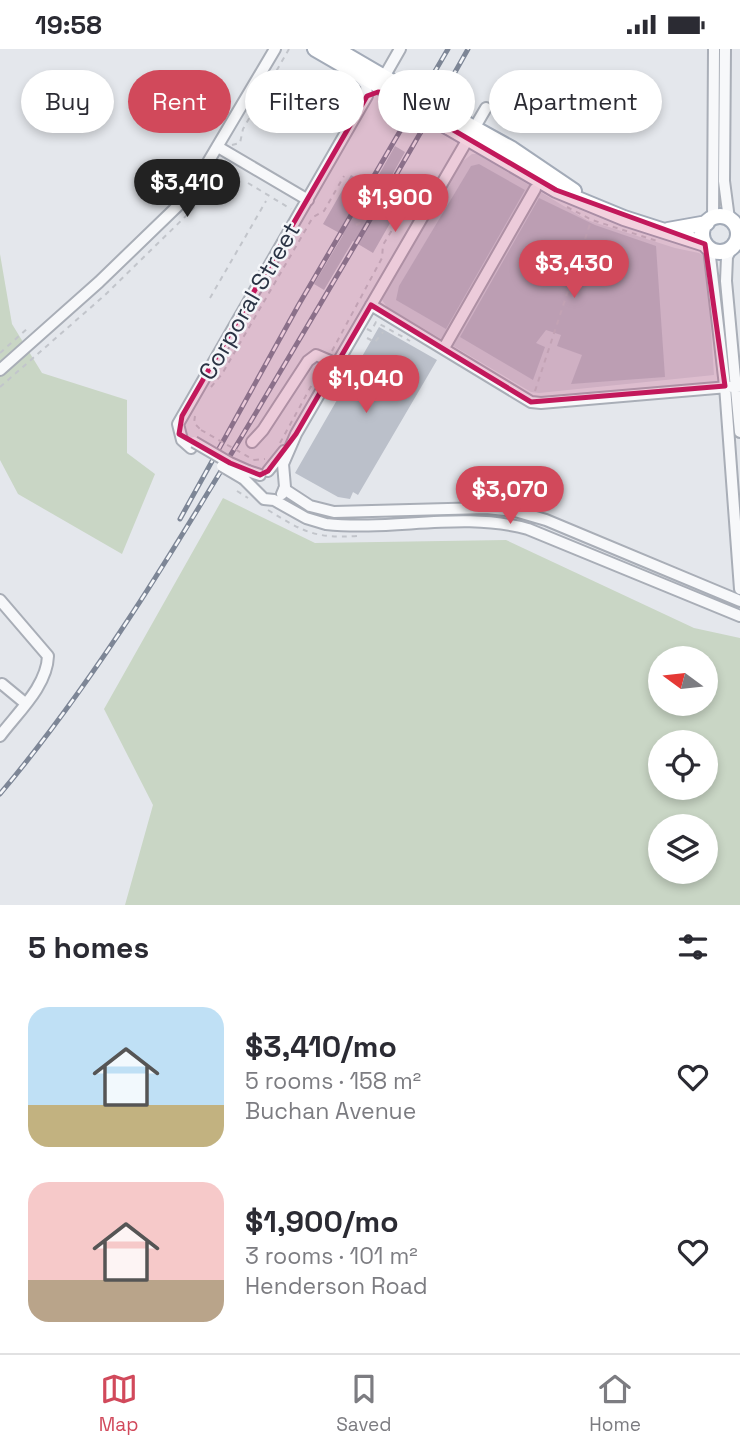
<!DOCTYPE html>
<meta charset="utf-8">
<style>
:root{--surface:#fff;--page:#f2f2f3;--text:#2b2b33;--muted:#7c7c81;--line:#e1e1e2;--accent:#d1495b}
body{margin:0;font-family:"Space Grotesk",sans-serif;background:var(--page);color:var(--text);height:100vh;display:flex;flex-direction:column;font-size:26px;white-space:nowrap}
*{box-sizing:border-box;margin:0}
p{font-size:23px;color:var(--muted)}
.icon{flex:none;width:38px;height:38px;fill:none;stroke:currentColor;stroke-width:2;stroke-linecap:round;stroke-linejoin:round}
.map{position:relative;height:856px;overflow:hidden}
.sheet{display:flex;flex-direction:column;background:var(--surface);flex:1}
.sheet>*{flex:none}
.top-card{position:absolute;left:21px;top:21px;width:698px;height:63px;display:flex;gap:14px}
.needle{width:46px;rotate:285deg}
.fabs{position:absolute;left:648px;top:597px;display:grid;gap:14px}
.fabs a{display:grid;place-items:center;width:70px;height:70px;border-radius:50%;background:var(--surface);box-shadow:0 4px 10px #0003;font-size:35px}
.price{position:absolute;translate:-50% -60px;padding:0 16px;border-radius:24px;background:var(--accent);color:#fff;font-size:23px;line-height:46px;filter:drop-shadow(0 2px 4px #0008)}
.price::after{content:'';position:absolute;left:50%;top:42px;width:21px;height:16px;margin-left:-10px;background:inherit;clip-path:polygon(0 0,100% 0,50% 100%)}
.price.current{background:#222;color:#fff}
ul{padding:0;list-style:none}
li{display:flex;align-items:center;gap:21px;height:175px;padding:0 28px}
li span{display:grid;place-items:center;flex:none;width:196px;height:140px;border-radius:21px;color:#555}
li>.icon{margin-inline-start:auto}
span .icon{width:84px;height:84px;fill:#fffc;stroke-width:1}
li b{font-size:30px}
h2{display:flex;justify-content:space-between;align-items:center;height:84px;padding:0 28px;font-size:30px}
.tag{padding:0 24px;border-radius:32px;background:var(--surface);box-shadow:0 4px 10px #0003;font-size:24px;line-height:63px}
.tag.current{background:var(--accent);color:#fff}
.status{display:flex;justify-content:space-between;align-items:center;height:49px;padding:0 35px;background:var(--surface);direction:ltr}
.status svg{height:19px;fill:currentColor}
.tabs{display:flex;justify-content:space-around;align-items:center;height:98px;border-top:2px solid var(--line);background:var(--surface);font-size:19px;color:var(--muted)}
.tabs a{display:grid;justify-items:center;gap:4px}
.tabs .current{color:var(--accent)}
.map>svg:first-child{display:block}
.built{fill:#d2d6de}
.green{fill:#c9d6c5;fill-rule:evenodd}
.building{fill:#bbc0ca}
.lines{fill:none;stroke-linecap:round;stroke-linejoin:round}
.minor-casing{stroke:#a9aeb7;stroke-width:14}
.major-casing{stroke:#a3abb8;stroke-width:18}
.path{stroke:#c2c5cb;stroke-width:2;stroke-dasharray:5 5;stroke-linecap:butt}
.minor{stroke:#f7f8fa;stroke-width:10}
.major{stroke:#fff;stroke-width:14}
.rail-casing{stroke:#7d8696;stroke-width:5}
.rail{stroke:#f4f6f9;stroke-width:2.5;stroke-dasharray:8;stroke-linecap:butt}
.minor-bridge-casing{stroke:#a9aeb7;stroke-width:14;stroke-linecap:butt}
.major-bridge-casing{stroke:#a3abb8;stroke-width:18;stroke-linecap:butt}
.path-bridge{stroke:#c2c5cb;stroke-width:2;stroke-dasharray:5 5;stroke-linecap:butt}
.minor-bridge{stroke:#f7f8fa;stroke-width:10}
.major-bridge{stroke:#fff;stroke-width:14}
.marked{fill:#c2185b;fill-opacity:0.2;stroke:#c2185b;stroke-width:5;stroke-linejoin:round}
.labels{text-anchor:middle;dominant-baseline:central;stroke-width:5;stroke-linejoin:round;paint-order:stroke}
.street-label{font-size:24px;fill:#2b3445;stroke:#f4f6f9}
</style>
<div class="status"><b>19:58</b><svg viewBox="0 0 49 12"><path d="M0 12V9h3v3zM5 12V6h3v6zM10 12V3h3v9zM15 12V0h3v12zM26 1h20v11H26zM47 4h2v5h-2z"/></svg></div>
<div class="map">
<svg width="740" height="856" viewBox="0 0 740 856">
<rect width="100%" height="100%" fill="#e4e7ec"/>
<path class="built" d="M 472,105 L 477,105 L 587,171 L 675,199 L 699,204 L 706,208 L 714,326 L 539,344 L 531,343 L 387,258 L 382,251 L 384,245 L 462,113 Z"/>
<path class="green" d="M 0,205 L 12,275 L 42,324 L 127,351 L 127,404 L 155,425 L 122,505 L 18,445 L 0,411 Z
M 223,449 L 315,494 L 506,491 L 694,579 L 740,589 L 740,856 L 125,856 L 153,756 L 104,660 ZM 660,609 L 705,609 L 705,654 L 660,654 ZM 660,693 L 705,693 L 705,738 L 660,738 ZM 660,777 L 705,777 L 705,822 L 660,822 Z"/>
<path class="building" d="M 395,97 L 405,103 L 382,144 L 401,155 L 373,204 L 353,192 L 324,241 L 314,235 L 343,186 L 323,175 L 351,126 L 372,138 Z
M 479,115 L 525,141 L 446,280 L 396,251 L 399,237 L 471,117 Z
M 539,149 L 595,176 L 656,197 L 665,328 L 571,335 L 582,306 L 557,297 L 561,286 L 546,281 L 536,294 L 545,298 L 533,331 L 460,288 Z
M 379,278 L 437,311 L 358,446 L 353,443 L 350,450 L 338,448 L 295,424 Z"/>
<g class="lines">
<defs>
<path id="minor" d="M 725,0 L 724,132 L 729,170
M 384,28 L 400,0
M 218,98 L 308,151
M 713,169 L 714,0
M 709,199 L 725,337 L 740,540
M 731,200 L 727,208 L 726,232 L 740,383
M 371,256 L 531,353 L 541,354 L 740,337
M 444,299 L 535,140
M 0,321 L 99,233 L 188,147 L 275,0
M 252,393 L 263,381 L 308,312 L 316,306 L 337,315
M 191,399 L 182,391 L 178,375 L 367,47 L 366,36 L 358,26
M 248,422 L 260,426
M 268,422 L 284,402
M 244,430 L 264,450 L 274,451 L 306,469 L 326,475 C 393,482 463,462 528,480 L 740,567
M 284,440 L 310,457 L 334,463 L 486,459 L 515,462 L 546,471 L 740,552
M 282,445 L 285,438 L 283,415 L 296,385 L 486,59
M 0,551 L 48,607 C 47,637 18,663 0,687
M 2,635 L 25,654"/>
<path id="major" d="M 315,0 L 398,48
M 336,0 L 403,39
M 454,68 L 512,100 L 574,142
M 448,78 L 556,141 L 624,169 L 705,195
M702 185a18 18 0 1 1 36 0a18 18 0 1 1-36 0Z
M 668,181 L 707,174"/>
</defs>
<use href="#minor" class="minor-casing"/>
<use href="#major" class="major-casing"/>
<path class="path" d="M 232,96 L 240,94 L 243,80 L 289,0
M 248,134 L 291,160
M 567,158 L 592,171 L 657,192
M 364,160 L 369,159 L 377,146
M 361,167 L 366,157
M 356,176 L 360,174 L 369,159
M 210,249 L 266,152
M 367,280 L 371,282 L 376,273 L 410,292
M 367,289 L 375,293 L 383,283
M 332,302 L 382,209 L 383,196 L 404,161
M 0,304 L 29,278
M 0,338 L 105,246 L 190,163 L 203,149 L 219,121 L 224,117 L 223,113
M 211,338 L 222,325 L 313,168 L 324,162 L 344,127
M 535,342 L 591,172
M 195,367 L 194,374 L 201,381
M 280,394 L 321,319
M 254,411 L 265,410
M 237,442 L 248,449
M 268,461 C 302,482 315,490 357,487"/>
<use href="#minor" class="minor"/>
<use href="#major" class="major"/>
<defs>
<path id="rail" d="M 180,470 L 298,257 L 448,0
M 0,745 C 99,627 178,494 257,362 C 328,242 400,122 468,0"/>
</defs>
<use href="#rail" class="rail-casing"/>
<use href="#rail" class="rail"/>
<defs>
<path id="minor-bridge" d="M 194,393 L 230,414 L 248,422
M 222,417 L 244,430"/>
<path id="major-bridge" d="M 403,39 L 454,68
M 398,48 L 448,78"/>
</defs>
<use href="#minor-bridge" class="minor-bridge-casing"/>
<use href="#major-bridge" class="major-bridge-casing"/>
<path class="path-bridge" d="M 201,381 L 254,411"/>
<use href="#minor-bridge" class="minor-bridge"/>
<use href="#major-bridge" class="major-bridge"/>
</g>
<path class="marked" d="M 378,43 L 390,44 L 556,141 L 705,195 L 725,337 L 531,353 L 371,256 L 296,385 L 268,422 L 260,426 L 230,414 L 179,385 L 182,367 L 367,47 Z"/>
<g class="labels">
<g class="street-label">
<text transform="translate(249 252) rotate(-60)">Corporal Street</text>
</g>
</g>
</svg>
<div class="fabs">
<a><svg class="needle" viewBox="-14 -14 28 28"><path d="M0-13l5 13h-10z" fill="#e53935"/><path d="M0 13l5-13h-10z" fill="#7c7c81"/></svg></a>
<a><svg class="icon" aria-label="locate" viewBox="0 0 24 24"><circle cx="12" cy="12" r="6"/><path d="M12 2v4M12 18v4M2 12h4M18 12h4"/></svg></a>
<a><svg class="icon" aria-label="layers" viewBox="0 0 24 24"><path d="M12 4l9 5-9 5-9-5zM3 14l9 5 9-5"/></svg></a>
</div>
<b class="price current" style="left:187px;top:170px">$3,410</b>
<b class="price" style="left:395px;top:185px">$1,900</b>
<b class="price" style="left:574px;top:251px">$3,430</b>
<b class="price" style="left:366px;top:366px">$1,040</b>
<b class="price" style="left:510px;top:477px">$3,070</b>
<div class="top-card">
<a class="tag">Buy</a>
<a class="tag current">Rent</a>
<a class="tag">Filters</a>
<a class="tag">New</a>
<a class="tag">Apartment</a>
</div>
</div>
<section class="sheet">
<h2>5 homes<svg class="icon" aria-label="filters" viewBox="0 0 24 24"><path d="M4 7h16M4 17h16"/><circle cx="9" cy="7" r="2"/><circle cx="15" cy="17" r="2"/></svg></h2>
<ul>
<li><span style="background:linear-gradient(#bfe0f5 70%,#c2b280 0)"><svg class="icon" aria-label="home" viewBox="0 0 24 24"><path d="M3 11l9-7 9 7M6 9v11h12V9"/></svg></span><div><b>$3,410/mo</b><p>5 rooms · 158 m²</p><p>Buchan Avenue</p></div><svg class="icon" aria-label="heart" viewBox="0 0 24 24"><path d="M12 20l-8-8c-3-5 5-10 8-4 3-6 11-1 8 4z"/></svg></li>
<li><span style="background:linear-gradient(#f6c9c9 70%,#b9a48a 0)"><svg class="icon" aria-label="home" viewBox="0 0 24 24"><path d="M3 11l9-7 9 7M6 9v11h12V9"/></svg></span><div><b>$1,900/mo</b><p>3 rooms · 101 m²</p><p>Henderson Road</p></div><svg class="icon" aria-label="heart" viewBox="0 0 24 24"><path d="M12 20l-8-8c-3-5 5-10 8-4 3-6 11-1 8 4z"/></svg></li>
</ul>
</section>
<nav class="tabs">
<a class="current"><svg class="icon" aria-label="map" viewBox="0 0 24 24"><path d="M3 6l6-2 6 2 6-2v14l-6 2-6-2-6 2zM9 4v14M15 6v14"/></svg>Map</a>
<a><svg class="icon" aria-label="saved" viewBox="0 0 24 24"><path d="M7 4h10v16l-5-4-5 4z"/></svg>Saved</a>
<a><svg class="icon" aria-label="home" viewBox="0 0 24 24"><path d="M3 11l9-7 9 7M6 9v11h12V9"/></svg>Home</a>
</nav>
